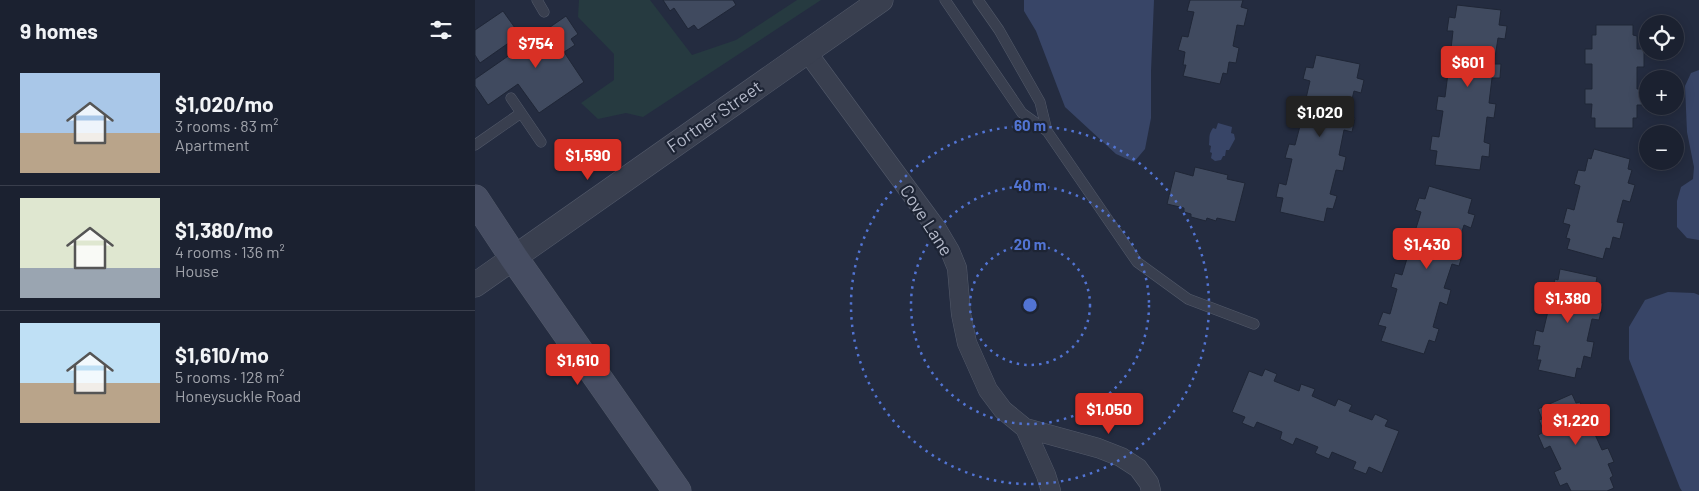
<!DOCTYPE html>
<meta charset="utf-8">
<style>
:root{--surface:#1b2130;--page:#282e3c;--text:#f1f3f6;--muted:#a0a3ab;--line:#393e4c;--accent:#d93025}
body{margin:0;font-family:Barlow,sans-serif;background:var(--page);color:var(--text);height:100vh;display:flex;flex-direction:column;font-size:19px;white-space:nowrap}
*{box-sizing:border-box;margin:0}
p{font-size:16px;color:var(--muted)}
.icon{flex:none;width:28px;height:28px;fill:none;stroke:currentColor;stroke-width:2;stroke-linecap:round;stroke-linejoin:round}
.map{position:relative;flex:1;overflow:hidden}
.sheet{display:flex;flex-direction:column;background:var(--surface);width:475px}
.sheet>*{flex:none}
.buttons{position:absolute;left:1164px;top:15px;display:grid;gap:10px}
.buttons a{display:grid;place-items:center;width:45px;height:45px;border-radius:50%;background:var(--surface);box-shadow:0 2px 12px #0003,0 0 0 1px var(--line);font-size:25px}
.price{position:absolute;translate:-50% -42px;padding:0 11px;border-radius:5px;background:var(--accent);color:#fff;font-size:16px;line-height:32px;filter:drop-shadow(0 1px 2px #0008)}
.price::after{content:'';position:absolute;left:50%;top:30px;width:15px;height:11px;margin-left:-8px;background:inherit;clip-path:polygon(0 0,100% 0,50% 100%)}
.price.current{background:#222;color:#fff}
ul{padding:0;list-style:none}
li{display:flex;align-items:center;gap:15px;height:125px;padding:0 20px}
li+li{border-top:1px solid var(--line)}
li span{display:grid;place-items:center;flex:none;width:140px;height:100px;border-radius:0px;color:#555}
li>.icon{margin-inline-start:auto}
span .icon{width:60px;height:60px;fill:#fffc;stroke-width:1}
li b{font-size:21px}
h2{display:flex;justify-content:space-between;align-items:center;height:60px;padding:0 20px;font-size:21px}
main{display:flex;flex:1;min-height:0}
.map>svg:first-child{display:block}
.green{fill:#263a40}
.water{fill:#384567}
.building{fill:#404a5f;stroke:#1f2636}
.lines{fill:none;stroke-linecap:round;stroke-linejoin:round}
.service-casing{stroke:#535a6a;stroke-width:11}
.minor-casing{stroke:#535a6a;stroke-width:20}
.tertiary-casing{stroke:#535a6a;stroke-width:25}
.secondary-casing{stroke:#535a6a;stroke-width:29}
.service{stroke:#393f4f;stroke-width:10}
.minor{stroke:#393f4f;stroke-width:19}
.tertiary{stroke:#393f4f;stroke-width:24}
.secondary{stroke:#464d62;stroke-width:28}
.ring{fill:none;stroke:#5274d3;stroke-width:2.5;stroke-dasharray:2.5 5}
.labels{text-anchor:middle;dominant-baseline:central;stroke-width:4.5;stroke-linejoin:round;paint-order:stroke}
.street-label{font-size:18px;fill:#b5baca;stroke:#1d2434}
.centre{fill:#5274d3;stroke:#1d2434;stroke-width:2.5}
.ring-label{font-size:15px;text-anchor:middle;font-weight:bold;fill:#5274d3;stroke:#1d2434;stroke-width:4.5;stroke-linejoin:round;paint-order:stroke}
</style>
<main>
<section class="sheet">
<h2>9 homes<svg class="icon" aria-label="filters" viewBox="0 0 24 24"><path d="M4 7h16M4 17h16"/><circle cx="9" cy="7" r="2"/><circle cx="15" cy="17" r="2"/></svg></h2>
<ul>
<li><span style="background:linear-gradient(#a9c7e8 60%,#b9a48a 0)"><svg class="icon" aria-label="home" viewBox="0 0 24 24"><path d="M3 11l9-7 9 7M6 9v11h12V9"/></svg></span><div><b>$1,020/mo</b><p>3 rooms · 83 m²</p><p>Apartment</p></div></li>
<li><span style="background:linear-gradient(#dfe7d0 70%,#9aa5b1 0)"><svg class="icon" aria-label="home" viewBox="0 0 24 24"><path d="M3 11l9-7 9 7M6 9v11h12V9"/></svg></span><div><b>$1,380/mo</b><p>4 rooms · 136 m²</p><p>House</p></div></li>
<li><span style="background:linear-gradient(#bfe0f5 60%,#b9a48a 0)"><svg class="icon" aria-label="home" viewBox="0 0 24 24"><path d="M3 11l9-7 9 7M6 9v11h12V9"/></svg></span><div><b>$1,610/mo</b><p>5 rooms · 128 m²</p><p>Honeysuckle Road</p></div></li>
</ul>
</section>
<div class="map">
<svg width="1224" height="491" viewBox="0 0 1224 491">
<rect width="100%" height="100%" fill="#242c40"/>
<path class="green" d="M 104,0 L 175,0 L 217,55 L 261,40 L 322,0 L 346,0 L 168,117 L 151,113 L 123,119 L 106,103 L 139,80 L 139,54 L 103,17 Z"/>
<path class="water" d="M 549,0 L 679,0 L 676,71 L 676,118 L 670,149 L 659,162 L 641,154 L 590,107 L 561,31 L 549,11 Z
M 1224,70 L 1224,240 L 1212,238 L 1202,227 L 1202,201 L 1206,187 L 1218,179 L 1219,167 L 1212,132 L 1210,86 L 1216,73 Z
M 743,123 L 757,127 L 756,133 L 759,134 L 760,139 L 754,150 L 751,150 L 750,156 L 748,156 L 746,160 L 740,161 L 736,158 L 737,153 L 735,152 L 736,146 L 734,145 C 735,138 733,135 738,128 L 741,129 Z
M 1193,292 L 1219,293 L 1224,295 L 1224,491 L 1207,491 L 1205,488 L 1154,359 L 1154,327 L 1170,300 Z"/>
<path class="building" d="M 188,0 L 258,0 L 261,5 L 223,30 L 219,25 L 213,29 L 199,8 L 195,11 Z
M 715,0 L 768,0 L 766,7 L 773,9 L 769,26 L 762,25 L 758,46 L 764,48 L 761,63 L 754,62 L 752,74 L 748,73 L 745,84 L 708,76 L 711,65 L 708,65 L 710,52 L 703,50 L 707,36 L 713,37 L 719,12 L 712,11 Z
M 982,5 L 1026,10 L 1024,25 L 1032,26 L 1030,39 L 1023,38 L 1019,64 L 1026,64 L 1025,78 L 1017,78 L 1014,103 L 1021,104 L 1019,118 L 1012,117 L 1009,142 L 1015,144 L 1014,157 L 1007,156 L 1005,170 L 960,165 L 962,151 L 955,150 L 957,136 L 964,137 L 968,111 L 961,110 L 963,96 L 970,97 L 973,73 L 966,72 L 967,58 L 975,58 L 978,31 L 972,31 L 974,17 L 980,18 Z
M 28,11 L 45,35 L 5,63 L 0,55 L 0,30 Z
M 91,16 L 103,34 L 96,39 L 100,45 L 89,52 L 109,82 L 64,113 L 43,84 L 13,105 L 0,86 L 0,79 Z
M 1121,25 L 1158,25 L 1158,35 L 1162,36 L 1162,49 L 1169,49 L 1169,67 L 1162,67 L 1162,89 L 1169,89 L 1169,105 L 1162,105 L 1162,118 L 1158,118 L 1158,128 L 1120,128 L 1120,118 L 1116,118 L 1117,104 L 1110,104 L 1110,89 L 1117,89 L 1117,64 L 1110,64 L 1110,49 L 1117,49 L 1117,35 L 1121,35 Z
M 841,55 L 885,64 L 882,78 L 889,80 L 886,93 L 879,91 L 873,116 L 880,118 L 877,132 L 869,130 L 864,155 L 871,157 L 868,171 L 861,170 L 855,194 L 862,196 L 858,209 L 852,208 L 849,222 L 805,212 L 808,198 L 801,197 L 804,183 L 811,185 L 817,159 L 810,158 L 814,144 L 820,145 L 826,122 L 819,120 L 822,106 L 829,107 L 835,81 L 828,79 L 831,67 L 838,68 Z
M 1119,149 L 1155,159 L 1153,169 L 1157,170 L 1153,183 L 1160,185 L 1155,202 L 1148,200 L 1142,222 L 1149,223 L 1145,239 L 1138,237 L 1135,249 L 1131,248 L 1128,259 L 1092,249 L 1095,239 L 1091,238 L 1095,225 L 1088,223 L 1092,208 L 1099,210 L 1105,186 L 1099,184 L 1103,170 L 1110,171 L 1113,158 L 1116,159 Z
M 720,167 L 753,175 L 752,179 L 770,183 L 760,222 L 742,218 L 741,221 L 732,218 L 731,221 L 716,217 L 716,214 L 709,212 L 709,208 L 692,204 L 700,171 L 718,176 Z
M 954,186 L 997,199 L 993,213 L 1000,215 L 996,228 L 989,225 L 981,250 L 988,252 L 984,266 L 977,264 L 969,288 L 976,290 L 972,305 L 965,302 L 958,327 L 964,329 L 960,342 L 954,340 L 949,354 L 906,341 L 911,327 L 903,325 L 908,312 L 915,314 L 922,289 L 916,287 L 920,273 L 927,275 L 934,252 L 927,250 L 931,236 L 938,238 L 946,212 L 940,210 L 944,198 L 950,199 Z
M 1085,269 L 1122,277 L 1120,288 L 1124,288 L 1121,302 L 1128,303 L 1124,320 L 1117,319 L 1112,341 L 1119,342 L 1116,358 L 1109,356 L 1106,369 L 1102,368 L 1100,378 L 1063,370 L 1066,360 L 1062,360 L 1065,346 L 1058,345 L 1061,330 L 1068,332 L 1074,307 L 1067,305 L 1070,291 L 1077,292 L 1080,279 L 1083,280 Z
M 790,369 L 802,374 L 799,381 L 824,391 L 826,384 L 840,389 L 837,396 L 860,406 L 863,399 L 877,405 L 874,411 L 897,420 L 900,414 L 913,420 L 910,426 L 924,431 L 907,473 L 894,467 L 891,474 L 878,469 L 881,462 L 857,452 L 854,459 L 840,453 L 843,447 L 821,438 L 818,445 L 805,439 L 807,432 L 782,422 L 779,428 L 767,423 L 770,417 L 757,412 L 774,371 L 787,376 Z
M 1097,394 L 1101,403 L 1105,402 L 1110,414 L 1117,411 L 1124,427 L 1118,430 L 1127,450 L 1133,448 L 1139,462 L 1133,464 L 1138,476 L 1135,478 L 1139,488 L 1132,491 L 1096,491 L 1092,483 L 1085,486 L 1079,472 L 1086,469 L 1075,446 L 1069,449 L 1063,435 L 1069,432 L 1064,420 L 1067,419 L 1063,409 Z"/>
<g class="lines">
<defs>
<path id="service" d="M 62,0 L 69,12
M 470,0 L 547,113 L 572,131 L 662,262 L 713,299 L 779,324
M 503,0 L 524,30 L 565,102 L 572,131
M 36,98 L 66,142
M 0,145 L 46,113"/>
<path id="minor" d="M 332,52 L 462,229 L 475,251 L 482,268 L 486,314 L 492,343 L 513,390 L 528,410 L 550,428 L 623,448 L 646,457 L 663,468 L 674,483 L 676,491
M 550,428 L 571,475 L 576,491"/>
<path id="tertiary" d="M 0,285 L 406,0"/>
<path id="secondary" d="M 0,199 L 39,258 L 202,491"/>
</defs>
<use href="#service" class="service-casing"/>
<use href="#minor" class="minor-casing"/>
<use href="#tertiary" class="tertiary-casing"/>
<use href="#secondary" class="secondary-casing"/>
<use href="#service" class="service"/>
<use href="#minor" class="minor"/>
<use href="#tertiary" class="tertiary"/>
<use href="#secondary" class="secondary"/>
</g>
<g class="ring">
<circle cx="555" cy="305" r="60"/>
<circle cx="555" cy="305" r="119"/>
<circle cx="555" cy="305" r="179"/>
</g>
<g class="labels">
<g class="street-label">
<text transform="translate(239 116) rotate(-35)">Fortner Street</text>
<text transform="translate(452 220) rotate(57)">Cove Lane</text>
</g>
</g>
<circle cx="555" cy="305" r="8" class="centre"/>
<g class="ring-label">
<text x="555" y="131">60 m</text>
<text x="555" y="191">40 m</text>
<text x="555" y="250">20 m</text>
</g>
</svg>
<div class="buttons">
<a><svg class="icon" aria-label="locate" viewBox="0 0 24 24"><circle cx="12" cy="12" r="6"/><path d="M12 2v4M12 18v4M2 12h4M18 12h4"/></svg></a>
<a>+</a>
<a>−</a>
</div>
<b class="price" style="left:61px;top:69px">$754</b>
<b class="price" style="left:993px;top:88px">$601</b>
<b class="price current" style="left:845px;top:138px">$1,020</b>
<b class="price" style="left:113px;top:181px">$1,590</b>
<b class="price" style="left:952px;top:270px">$1,430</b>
<b class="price" style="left:1093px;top:324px">$1,380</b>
<b class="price" style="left:103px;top:386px">$1,610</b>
<b class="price" style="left:634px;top:435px">$1,050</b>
<b class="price" style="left:1101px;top:446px">$1,220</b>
</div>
</main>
